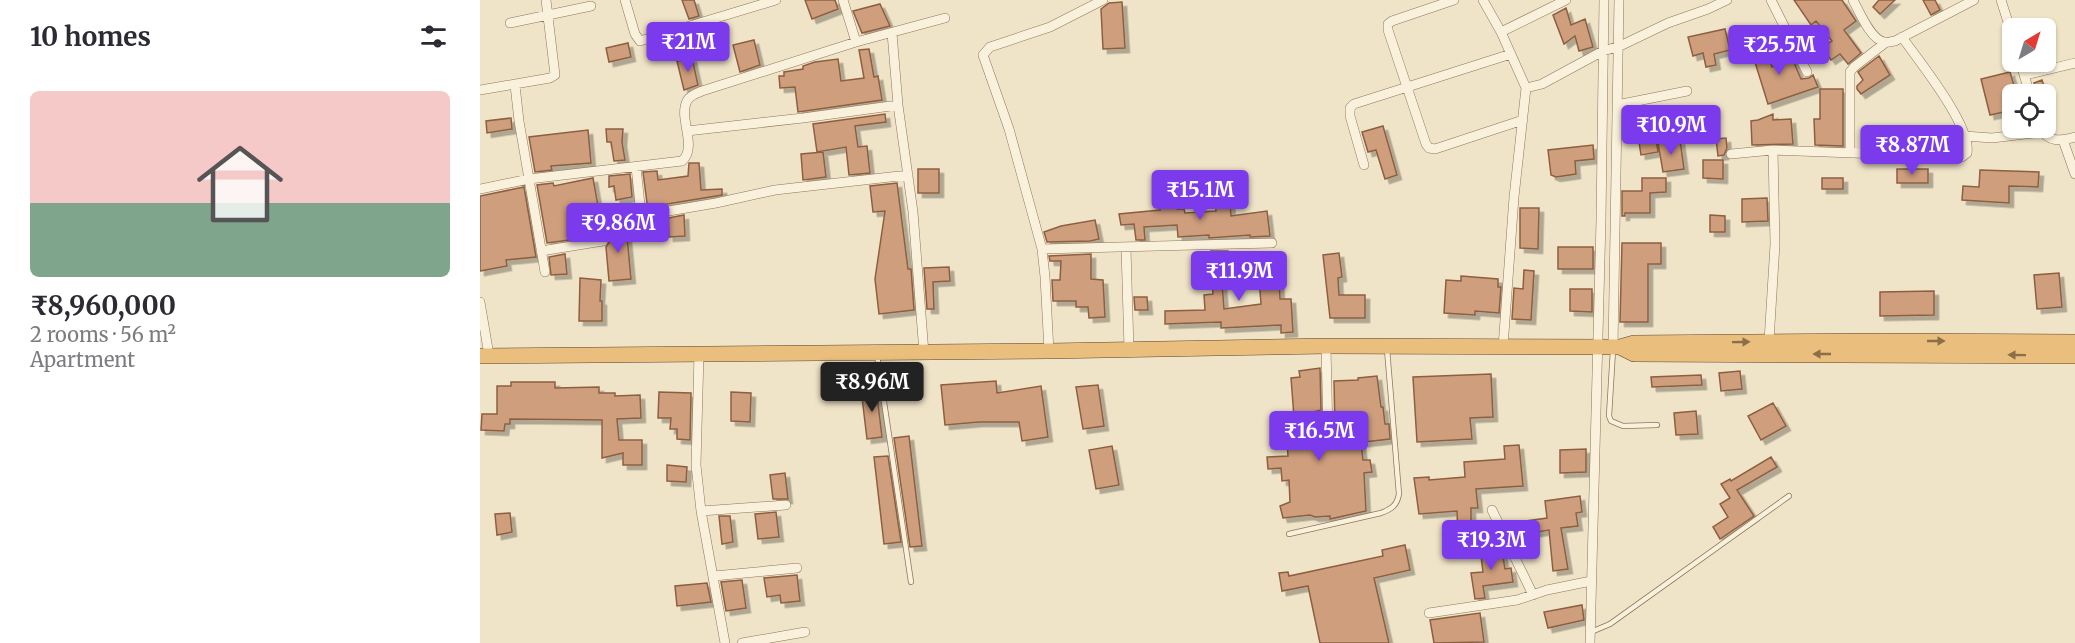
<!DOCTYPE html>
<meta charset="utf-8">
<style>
:root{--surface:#fff;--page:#f7f7f7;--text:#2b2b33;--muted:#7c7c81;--accent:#7c3aed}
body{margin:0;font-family:Merriweather,serif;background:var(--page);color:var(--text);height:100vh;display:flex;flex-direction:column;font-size:22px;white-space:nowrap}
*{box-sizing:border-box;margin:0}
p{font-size:20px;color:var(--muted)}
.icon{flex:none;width:33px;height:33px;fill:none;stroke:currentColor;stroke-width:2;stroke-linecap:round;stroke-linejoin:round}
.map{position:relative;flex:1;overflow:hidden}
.details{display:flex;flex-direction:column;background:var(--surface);width:480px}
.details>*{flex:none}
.needle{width:39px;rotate:38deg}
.fabs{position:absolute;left:1522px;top:18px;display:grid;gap:12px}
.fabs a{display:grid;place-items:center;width:54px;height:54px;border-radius:9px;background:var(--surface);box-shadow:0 2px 4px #0004;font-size:30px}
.price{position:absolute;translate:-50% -51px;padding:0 14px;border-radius:6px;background:var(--accent);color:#fff;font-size:20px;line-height:39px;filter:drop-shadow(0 2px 3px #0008)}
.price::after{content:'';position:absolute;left:50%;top:36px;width:18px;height:14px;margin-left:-9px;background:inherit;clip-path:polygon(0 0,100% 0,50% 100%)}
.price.current{background:#222;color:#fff}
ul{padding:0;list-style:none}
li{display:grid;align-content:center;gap:12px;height:318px;padding:0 30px}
li span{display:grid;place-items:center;height:186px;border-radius:9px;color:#555}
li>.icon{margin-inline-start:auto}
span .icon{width:108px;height:108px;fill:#fffc;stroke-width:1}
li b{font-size:26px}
h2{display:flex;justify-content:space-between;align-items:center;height:72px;padding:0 30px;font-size:26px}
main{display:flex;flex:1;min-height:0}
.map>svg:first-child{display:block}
.building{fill:#cf9f7d;stroke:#8d5f41;stroke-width:1.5;filter:url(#shadow)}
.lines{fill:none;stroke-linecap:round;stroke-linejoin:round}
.service-casing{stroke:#8d765c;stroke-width:6}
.minor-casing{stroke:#8d765c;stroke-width:10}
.trunk-casing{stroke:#5b4430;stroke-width:16}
.service{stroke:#faf1dc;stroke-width:4.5}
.minor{stroke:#faf1dc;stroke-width:9}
.trunk{stroke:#eabe7c;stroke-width:15}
.oneway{fill:#8b6f49}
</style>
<main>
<section class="details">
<h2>10 homes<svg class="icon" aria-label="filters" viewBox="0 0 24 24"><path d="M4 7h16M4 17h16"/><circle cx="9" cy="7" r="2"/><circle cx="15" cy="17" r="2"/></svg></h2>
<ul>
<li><span style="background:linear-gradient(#f6c9c9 60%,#7fa58c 0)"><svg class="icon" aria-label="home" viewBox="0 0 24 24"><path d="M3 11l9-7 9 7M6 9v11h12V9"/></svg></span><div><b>₹8,960,000</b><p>2 rooms · 56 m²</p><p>Apartment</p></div></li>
</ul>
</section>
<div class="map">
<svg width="1595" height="643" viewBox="0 0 1595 643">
<defs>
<filter id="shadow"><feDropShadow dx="4.5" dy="4.5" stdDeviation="0" flood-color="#0004"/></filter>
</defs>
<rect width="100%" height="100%" fill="#f0e4c8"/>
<path class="building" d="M 202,0 L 214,0 L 219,16 L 209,19 Z
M 325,0 L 355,0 L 358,9 L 332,19 Z
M 1314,0 L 1362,0 L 1376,21 L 1364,30 L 1381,53 L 1368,64 L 1360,54 L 1351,60 L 1342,47 L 1352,41 L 1336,21 L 1331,25 Z
M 1399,0 L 1415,0 L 1400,14 L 1393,7 Z
M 1443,0 L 1455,0 L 1460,10 L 1451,15 Z
M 642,2 L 645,48 L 623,49 L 621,9 L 629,3 Z
M 400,4 L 410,26 L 382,33 L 373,11 Z
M 1086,8 L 1091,25 L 1105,19 L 1113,47 L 1099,51 L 1095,36 L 1084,44 L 1073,15 Z
M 1245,29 L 1250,50 L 1234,54 L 1236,65 L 1226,67 L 1223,53 L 1213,56 L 1208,37 Z
M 1283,39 L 1292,67 L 1312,58 L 1321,79 L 1329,78 L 1333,75 L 1338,87 L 1288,104 L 1269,43 Z
M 274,40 L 280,65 L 260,72 L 253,45 Z
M 148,43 L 151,57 L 129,62 L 126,48 Z
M 389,49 L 394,77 L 398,76 L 402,100 L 318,112 L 315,87 L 300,88 L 299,76 L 304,76 L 304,72 L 323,69 L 323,66 L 335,62 L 358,59 L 361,81 L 384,78 L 379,50 Z
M 1399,56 L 1410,75 L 1381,94 L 1377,89 L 1377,86 L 1383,80 L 1378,72 Z
M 212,58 L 218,85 L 204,90 L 197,61 Z
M 1530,72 L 1535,89 L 1541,87 L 1543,94 L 1533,94 L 1533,110 L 1510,115 L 1501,79 Z
M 1562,80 L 1567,94 L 1557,94 L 1554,83 Z
M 1340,89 L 1363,89 L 1363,146 L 1335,145 L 1334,119 L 1340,119 Z
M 405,114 L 406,122 L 375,126 L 378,147 L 387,146 L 390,173 L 369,175 L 366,147 L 337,152 L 333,124 Z
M 1293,114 L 1293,120 L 1311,119 L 1313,144 L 1272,145 L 1271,121 L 1278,120 Z
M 31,118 L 32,129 L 7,133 L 6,121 Z
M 903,126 L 917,175 L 905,179 L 896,150 L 888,152 L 882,132 Z
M 126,129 L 143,129 L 142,142 L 145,160 L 134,161 L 131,142 L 127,142 Z
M 108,130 L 111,163 L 71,166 L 72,170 L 55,172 L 49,137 Z
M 1246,138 L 1247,148 L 1244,155 L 1238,156 L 1236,139 Z
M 1176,139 L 1178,152 L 1161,155 L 1159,142 Z
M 1200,140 L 1204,169 L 1183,172 L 1178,143 Z
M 1113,145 L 1114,159 L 1095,161 L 1096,174 L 1076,177 L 1071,175 L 1068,150 Z
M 343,152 L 346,177 L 323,180 L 321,154 Z
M 1223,160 L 1243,160 L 1243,179 L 1223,178 Z
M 209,163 L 219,163 L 221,190 L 242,189 L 242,195 L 169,207 L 167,203 L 163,172 L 177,171 L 178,180 L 208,176 Z
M 438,169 L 459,169 L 459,193 L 438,193 Z
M 1417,169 L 1448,169 L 1448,183 L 1417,183 Z
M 1500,170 L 1559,172 L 1558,187 L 1529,186 L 1529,203 L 1482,200 L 1483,186 L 1499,187 Z
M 150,174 L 152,197 L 136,200 L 134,186 L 129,187 L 129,176 Z
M 113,178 L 118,206 L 91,210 L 96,239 L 67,243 L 57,185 L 73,183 L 74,186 Z
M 1162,178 L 1186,178 L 1186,192 L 1170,193 L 1170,213 L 1145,213 L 1145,216 L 1142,216 L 1142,191 L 1162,191 Z
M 1342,178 L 1363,178 L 1363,189 L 1342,189 Z
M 417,183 L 428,269 L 431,269 L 434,310 L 399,314 L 395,279 L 405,211 L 393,212 L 390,186 Z
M 44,187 L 56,257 L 26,260 L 27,266 L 0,271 L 0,196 Z
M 696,196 L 697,209 L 704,209 L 705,213 L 736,211 L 735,200 L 750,199 L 751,216 L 787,211 L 790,236 L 770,237 L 770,235 L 729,238 L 729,235 L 698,237 L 697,225 L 664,227 L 665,240 L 656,240 L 654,224 L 641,225 L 639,214 L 680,210 L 680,205 L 687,205 L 686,197 Z
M 1287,198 L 1288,221 L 1262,222 L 1262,199 Z
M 1040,208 L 1059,208 L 1058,249 L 1040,248 Z
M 204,215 L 205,236 L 189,237 L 188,218 Z
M 1230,215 L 1245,216 L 1245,232 L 1230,232 Z
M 615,220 L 619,239 L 610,241 L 567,242 L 564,232 L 581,226 Z
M 146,226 L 151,279 L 129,281 L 126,247 L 130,241 L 124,234 L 123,228 Z
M 1142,243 L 1181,243 L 1181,264 L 1168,264 L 1168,322 L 1140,322 Z
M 1078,247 L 1113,247 L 1113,269 L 1078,269 Z
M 731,251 L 748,251 L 750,268 L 741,269 L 744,309 L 781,304 L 779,278 L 786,278 L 785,266 L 795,265 L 797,277 L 799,277 L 800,299 L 811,299 L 813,332 L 801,333 L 801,325 L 741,328 L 741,322 L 685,324 L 685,311 L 725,310 L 724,295 L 733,294 L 731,274 L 728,275 L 725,257 L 732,256 Z
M 859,253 L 862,277 L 858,278 L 859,295 L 885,295 L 885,318 L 850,318 L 843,255 Z
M 85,254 L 87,274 L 71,275 L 69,257 Z
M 611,254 L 611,279 L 623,280 L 625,317 L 609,318 L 608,307 L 596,307 L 596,301 L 573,301 L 572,280 L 580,280 L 581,261 L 570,261 L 569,256 Z
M 469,267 L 470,281 L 453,282 L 454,309 L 447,309 L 444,268 Z
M 1044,270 L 1054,271 L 1051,320 L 1032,319 L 1034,288 L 1043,289 Z
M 1579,273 L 1582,307 L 1557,309 L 1554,275 Z
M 981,276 L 1018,279 L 1018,287 L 1021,287 L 1019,313 L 995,311 L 995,315 L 964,313 L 966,280 L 981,281 Z
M 100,278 L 121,280 L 120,301 L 122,301 L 122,321 L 99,321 Z
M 1090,289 L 1112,289 L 1112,312 L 1090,311 Z
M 1454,291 L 1454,315 L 1400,316 L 1400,292 Z
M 654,297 L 667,297 L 668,310 L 655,310 Z
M 840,368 L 841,410 L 828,413 L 829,433 L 841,433 L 846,447 L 881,444 L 883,460 L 890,460 L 892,472 L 884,473 L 886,511 L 850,519 L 850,516 L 835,517 L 830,515 L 803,518 L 800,506 L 810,502 L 809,480 L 802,481 L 801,468 L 788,469 L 787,457 L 808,456 L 806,430 L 815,430 L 811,378 L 820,377 L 819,371 Z
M 1260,371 L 1262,389 L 1241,391 L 1239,373 Z
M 1011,374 L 1013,417 L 990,418 L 992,439 L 937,442 L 933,377 Z
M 1221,375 L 1222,385 L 1172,387 L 1171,377 Z
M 897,376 L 901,407 L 903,407 L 905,424 L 909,424 L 910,439 L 884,442 L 886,437 L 882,432 L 869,432 L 868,426 L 855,427 L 854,381 L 878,380 L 878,378 Z
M 516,381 L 517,393 L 561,386 L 568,437 L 542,441 L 539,422 L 499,422 L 465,425 L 461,385 Z
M 31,382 L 75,382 L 75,388 L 119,387 L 119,393 L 135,393 L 135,396 L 160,395 L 161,418 L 137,419 L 139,440 L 162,440 L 162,465 L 143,465 L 143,453 L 122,458 L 122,420 L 30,419 L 30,424 L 25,424 L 24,431 L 1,430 L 2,414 L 17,414 L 17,386 L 31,386 Z
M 618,385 L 624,426 L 603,429 L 596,387 Z
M 396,387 L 402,437 L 387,439 L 381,389 Z
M 179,392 L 211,393 L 210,440 L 197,439 L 197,429 L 190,429 L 191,418 L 178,418 Z
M 251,392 L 271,393 L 270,422 L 251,421 Z
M 1293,403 L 1306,426 L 1281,440 L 1268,416 Z
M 1216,411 L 1218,434 L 1196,435 L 1194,413 Z
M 429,436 L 442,546 L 430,547 L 414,438 Z
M 1039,445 L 1043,486 L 996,489 L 998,508 L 991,508 L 991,538 L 978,538 L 977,511 L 939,514 L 934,478 L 949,477 L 949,480 L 985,477 L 984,462 L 1025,459 L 1024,446 Z
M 632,446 L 639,485 L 616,489 L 609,450 Z
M 1106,449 L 1106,472 L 1080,473 L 1080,450 Z
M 408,456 L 421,542 L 404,544 L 394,457 Z
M 1291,457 L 1297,467 L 1257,490 L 1274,516 L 1240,539 L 1233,527 L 1248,517 L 1240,504 L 1250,498 L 1241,484 L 1250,479 L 1251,481 Z
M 187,465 L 207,467 L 206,482 L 187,481 Z
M 305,473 L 308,499 L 293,499 L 290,475 Z
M 1100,496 L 1102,512 L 1096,513 L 1098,526 L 1081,528 L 1088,569 L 1073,571 L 1069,530 L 1032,536 L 1030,523 L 1067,518 L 1065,501 Z
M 296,512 L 299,537 L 278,539 L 275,514 Z
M 30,513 L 32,532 L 17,535 L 15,514 Z
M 239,516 L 250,516 L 253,542 L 242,544 Z
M 925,545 L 930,570 L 894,578 L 909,643 L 840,643 L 828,586 L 802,591 L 799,573 L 808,572 L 809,576 L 903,556 L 902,550 Z
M 1021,545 L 1025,569 L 1031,568 L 1033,582 L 1003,586 L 1005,598 L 995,599 L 991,573 L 1003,572 L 1000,548 Z
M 317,575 L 320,601 L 301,603 L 300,595 L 287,597 L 284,578 Z
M 262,580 L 266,608 L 246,611 L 241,582 Z
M 227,583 L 231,602 L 197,606 L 195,586 Z
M 1102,605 L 1104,620 L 1068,628 L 1064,612 Z
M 1000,613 L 1004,642 L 954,643 L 950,620 Z"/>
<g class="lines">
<defs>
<path id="service" d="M 1133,350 L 1129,416 L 1131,421 L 1143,426 L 1177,425
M 397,355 L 431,582
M 809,534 L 901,513 C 911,509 917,506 919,494 L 907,349
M 1111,632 L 1130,624 L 1309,496"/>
<path id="minor" d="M 145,0 L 155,34 L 160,41 L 296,0
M 363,0 L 376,42
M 974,0 L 912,21 L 908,24 L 908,30 L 946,144 L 949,148 L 955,149 L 1043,120
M 1003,0 L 1021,32 L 1046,88 L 1034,197 L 1023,347
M 1291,0 L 1327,72
M 1373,0 C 1379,11 1391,41 1405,42 C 1409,43 1412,41 1415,41 L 1494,0
M 1521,0 L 1533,38
M 30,23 L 111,6
M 1021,32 L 1086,0
M 412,33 L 418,105 L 433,212 L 444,353
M 1540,62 L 1550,94
M 1545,75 L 1595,63
M 35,85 L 39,121 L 65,272
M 1046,88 L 1062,84 L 1123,51 L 1140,46 L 1188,23 L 1228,9 L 1247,0
M 0,90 L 70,78 L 75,75 L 66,0
M 1137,105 L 1207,91
M 1560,128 C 1569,143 1580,141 1595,137
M 207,131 L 323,118 L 418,105
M 1485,136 L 1512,138 L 1562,132
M 1583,140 L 1595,174
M 1370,152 L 1370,72 L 1374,67 L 1405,43
M 1251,154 L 1293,150 L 1482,157 L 1487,153 C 1492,126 1438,60 1422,37
M 884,165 L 870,116 L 870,108 L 874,104 L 1031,54
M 156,167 L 160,205 L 165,213 L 171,214 L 236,203 L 295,190 L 428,175
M 0,189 L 49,179 L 202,161 C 218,147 198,118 207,101 C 209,96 217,93 222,91 L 376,42 L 465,18
M 646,248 L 649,349
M 562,249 L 792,243
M 61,251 L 123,241
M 0,302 L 9,355
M 1289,341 L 1295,244 L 1293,150
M 846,346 L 848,434 L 851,440 L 854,441 L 879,438
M 1133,347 L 1139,0
M 569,351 L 565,277 L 562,249 L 529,129 L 503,55 L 510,47 L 570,27 L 623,0
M 219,354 L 216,465 L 221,511 L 245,643
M 1012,510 L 1053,595
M 221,511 L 306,505
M 234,576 L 317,568
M 949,613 L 1037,600 L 1067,590 L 1111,581
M 262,643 L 325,632
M 1110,643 L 1121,220 L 1124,0"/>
<path id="trunk" d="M 1140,347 L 1154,354 L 1595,356
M 0,356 L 569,351 L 846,346 L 1140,347 L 1154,343 L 1402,341 L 1595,342"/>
</defs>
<use href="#service" class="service-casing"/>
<use href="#minor" class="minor-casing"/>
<use href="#trunk" class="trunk-casing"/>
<use href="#service" class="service"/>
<use href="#minor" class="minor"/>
<use href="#trunk" class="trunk"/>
</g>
<defs><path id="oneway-solid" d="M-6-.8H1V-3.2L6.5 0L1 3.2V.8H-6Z" transform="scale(1.5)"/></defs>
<g class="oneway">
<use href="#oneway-solid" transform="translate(1456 341)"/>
<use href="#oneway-solid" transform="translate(1261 342) rotate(-1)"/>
<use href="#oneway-solid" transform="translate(1342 354) rotate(-180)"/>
<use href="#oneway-solid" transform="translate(1537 355) rotate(-179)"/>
</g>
</svg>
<div class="fabs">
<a><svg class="needle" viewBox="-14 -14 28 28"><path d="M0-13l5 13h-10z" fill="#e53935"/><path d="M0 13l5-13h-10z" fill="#7c7c81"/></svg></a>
<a><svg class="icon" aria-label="locate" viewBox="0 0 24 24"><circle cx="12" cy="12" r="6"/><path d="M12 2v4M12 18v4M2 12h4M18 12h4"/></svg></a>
</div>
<b class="price" style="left:208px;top:73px">₹21M</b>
<b class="price" style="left:1299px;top:76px">₹25.5M</b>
<b class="price" style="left:1191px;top:156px">₹10.9M</b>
<b class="price" style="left:1432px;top:176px">₹8.87M</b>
<b class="price" style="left:720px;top:221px">₹15.1M</b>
<b class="price" style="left:138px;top:254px">₹9.86M</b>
<b class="price" style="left:759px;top:302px">₹11.9M</b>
<b class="price current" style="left:392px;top:413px">₹8.96M</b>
<b class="price" style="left:839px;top:462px">₹16.5M</b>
<b class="price" style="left:1011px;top:571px">₹19.3M</b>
</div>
</main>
